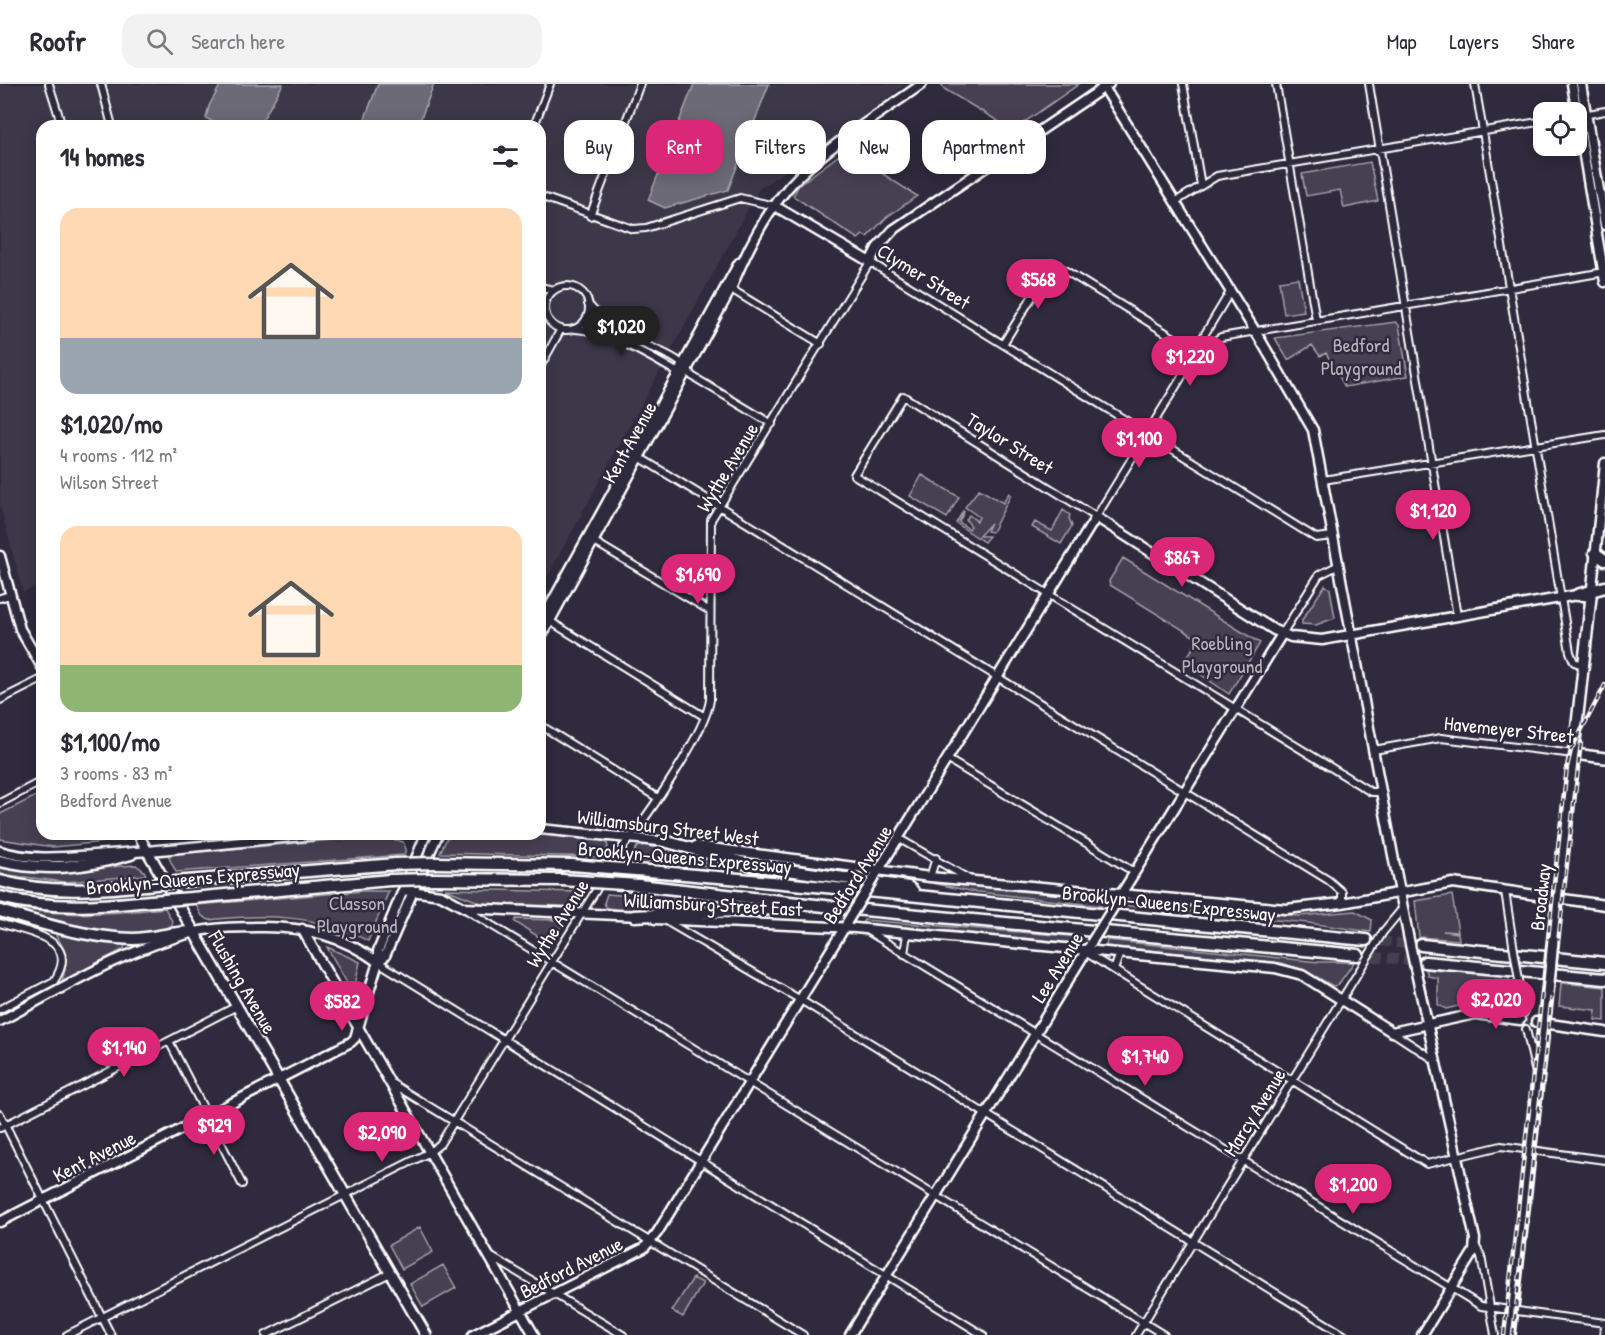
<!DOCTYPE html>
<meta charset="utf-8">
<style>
:root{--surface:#fff;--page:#f2f2f3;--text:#2b2b33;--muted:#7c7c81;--line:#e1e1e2;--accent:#db2777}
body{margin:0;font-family:"Patrick Hand",sans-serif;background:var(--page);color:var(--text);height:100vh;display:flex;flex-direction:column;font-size:22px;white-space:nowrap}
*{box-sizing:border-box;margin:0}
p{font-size:20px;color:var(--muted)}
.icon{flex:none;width:33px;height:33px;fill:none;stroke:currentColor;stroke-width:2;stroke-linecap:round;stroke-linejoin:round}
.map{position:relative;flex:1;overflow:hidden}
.side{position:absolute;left:36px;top:36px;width:510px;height:720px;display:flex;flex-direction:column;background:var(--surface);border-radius:18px;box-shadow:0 3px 15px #0003}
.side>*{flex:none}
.hud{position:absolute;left:564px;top:36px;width:570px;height:54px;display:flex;gap:12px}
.fabs{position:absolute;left:1533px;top:18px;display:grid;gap:12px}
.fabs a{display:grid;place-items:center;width:54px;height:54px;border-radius:12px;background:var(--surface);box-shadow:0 3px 15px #0003;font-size:30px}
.price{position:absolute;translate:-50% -51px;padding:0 14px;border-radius:21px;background:var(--accent);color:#fff;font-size:20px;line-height:39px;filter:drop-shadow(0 2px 3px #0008)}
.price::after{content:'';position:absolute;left:50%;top:36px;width:18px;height:14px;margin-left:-9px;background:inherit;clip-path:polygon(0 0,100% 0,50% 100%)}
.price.on{background:#222;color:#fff}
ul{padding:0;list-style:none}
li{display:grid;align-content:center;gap:12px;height:318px;padding:0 24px}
li span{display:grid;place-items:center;height:186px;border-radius:18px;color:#555}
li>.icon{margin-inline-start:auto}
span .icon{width:108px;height:108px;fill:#fffc;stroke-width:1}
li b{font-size:26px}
h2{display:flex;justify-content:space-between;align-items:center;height:72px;padding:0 24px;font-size:26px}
.tag{padding:0 21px;border-radius:18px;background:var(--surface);box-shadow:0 3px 15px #0003;font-size:21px;line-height:54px}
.tag.on{background:var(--accent);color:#fff}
header{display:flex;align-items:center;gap:36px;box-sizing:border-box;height:84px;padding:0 30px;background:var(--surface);border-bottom:2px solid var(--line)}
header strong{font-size:28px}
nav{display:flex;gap:33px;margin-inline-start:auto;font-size:21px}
.search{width:420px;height:54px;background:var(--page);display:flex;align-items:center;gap:15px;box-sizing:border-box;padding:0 21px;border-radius:18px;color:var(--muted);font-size:22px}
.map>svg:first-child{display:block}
.built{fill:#3c3749}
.green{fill:#464152;stroke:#a2a0a8;stroke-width:1.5}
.water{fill:#6d6a77;stroke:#a7a6ad;stroke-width:1.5}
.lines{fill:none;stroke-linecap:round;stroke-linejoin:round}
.street-tunnel{stroke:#443f50;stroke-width:6;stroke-dasharray:6 3;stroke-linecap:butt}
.secondary-tunnel{stroke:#443f50;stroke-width:8;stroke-dasharray:8 4;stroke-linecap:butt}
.highway-tunnel{stroke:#443f50;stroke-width:10;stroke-dasharray:10 5;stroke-linecap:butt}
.street-casing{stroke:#fff;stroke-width:10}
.secondary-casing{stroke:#fff;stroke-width:13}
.primary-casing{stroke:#fff;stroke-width:14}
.highway-casing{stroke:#fff;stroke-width:15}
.street{stroke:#2f2a3d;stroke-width:6}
.secondary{stroke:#2f2a3d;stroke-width:8}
.primary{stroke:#2f2a3d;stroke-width:9}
.highway{stroke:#2f2a3d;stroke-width:10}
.rail-casing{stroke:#fff;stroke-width:4.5}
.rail{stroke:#2f2a3d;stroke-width:2;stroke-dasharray:7;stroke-linecap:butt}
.street-bridge-casing{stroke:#fff;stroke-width:10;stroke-linecap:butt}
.secondary-bridge-casing{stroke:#fff;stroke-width:13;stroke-linecap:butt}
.primary-bridge-casing{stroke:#fff;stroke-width:14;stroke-linecap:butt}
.highway-bridge-casing{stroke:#fff;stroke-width:15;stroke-linecap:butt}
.street-bridge{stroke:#2f2a3d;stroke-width:6}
.secondary-bridge{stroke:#2f2a3d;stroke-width:8}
.primary-bridge{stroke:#2f2a3d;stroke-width:9}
.highway-bridge{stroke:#2f2a3d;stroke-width:10}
.labels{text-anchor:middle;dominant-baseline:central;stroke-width:5;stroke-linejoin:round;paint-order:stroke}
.street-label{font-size:20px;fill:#fff;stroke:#2f2a3d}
.park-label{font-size:20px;fill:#b5b3ba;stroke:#2f2a3d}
</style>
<header>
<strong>Roofr</strong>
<div class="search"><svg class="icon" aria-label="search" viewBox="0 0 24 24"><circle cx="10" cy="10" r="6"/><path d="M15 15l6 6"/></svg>Search here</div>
<nav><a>Map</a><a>Layers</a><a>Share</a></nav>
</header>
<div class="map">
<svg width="1605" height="1251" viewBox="0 0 1605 1251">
<rect width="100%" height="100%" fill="#2f2a3d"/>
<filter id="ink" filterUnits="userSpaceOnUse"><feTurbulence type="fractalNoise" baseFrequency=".0167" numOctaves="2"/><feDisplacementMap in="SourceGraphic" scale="12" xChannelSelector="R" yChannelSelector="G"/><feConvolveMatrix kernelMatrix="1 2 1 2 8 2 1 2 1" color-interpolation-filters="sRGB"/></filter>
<g filter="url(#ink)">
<path class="built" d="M 0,0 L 694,0 L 648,116 L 665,124 L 728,106 L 769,0 L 906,0 L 838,51 L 759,105 L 540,506 L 540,42 L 42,42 L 42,500 L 23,508 L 0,421 Z"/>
<path class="green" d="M 941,0 L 1079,0 L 1013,46 L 944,5 Z
M 846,66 L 917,112 L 887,133 L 867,153 L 863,151 L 858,155 L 793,112 L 799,101 Z
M 1370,78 L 1378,117 L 1344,124 L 1340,106 L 1306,112 L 1302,90 Z
M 1298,194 L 1304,227 L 1284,230 L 1279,197 Z
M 1396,238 L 1399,241 L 1408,292 L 1345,303 L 1326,269 L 1320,272 L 1312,261 L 1288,276 L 1275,254 Z
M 922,391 L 959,413 L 947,434 L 910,412 Z
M 979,405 L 1003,419 L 1009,409 L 1011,411 L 992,448 L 987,447 L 991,439 L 979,452 L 989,452 L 984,458 L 956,439 L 963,427 L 964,428 L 959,438 L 969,445 L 971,442 L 966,436 L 969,431 L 977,437 L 979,433 L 965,423 Z
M 1063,426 L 1070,431 L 1069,434 L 1072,442 L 1061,460 L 1032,443 L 1035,438 L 1052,447 Z
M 1123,474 L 1260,559 L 1229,610 L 1184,579 L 1198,555 L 1110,501 L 1109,497 Z
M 1325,501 L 1330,505 L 1335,534 L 1316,541 L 1302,540 L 1302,536 Z
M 42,709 L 42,750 L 121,750 L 124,756 L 53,763 L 0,755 L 0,730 Z
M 455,750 L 545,751 L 600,756 L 607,759 L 608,763 L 601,773 L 440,769 L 447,754 Z
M 380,752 L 403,758 L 406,765 L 404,771 L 176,788 L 169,774 L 173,770 Z
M 645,761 L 711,780 L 711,782 L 629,776 L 637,763 Z
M 136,781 L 144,787 L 146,791 L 65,798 L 0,790 L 0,783 L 42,788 Z
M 923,797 L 1102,814 L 1103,818 L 1101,822 L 970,807 Z
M 445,805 L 580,808 L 575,818 L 567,822 L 484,820 Z
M 363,807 L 389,807 L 368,857 C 317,830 264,830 209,836 L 202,832 L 196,821 Z
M 607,810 L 706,818 L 707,820 C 695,827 620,829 606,823 L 604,819 Z
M 1452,811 L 1458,848 L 1443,847 L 1458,849 L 1459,856 L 1419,853 L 1415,817 Z
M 1132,818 L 1299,832 L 1355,827 L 1372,836 L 1371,848 L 1308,839 L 1127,822 Z
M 0,821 C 54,834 110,830 165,824 L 173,839 L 171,842 C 163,845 153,849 145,851 C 112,856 30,835 0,821 Z
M 516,835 L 561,836 L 563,839 L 552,858 L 545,857 L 515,838 Z
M 864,836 L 1082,853 L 1075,859 L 862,839 Z
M 60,848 L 125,861 L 124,865 L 62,897 C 68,878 68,869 56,852 Z
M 1107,856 L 1319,878 L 1354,878 L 1338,901 L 1333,902 L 1306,887 L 1281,879 L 1106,862 Z
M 327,863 L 360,878 L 353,910 Z
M 1426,885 L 1509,893 L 1506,922 L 1471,919 L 1446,925 L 1438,921 L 1438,894 L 1428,892 Z
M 1561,899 L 1605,903 L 1605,937 L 1595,936 L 1596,926 L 1559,922 Z
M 420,1143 L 433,1168 L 402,1185 L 389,1161 Z
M 443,1181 L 456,1204 L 423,1223 L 410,1200 Z
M 693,1194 L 703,1199 L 683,1233 L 672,1227 Z"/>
<path class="water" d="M 221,0 L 283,0 L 259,42 L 220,42 L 206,34 L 209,22 Z
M 378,0 L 434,0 L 418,42 L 362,42 Z
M 694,0 L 769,0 L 728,106 L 665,124 L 648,116 Z"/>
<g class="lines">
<path class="street-tunnel" d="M 1524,929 L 1526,945"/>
<path class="secondary-tunnel" d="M 1520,936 L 1536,938"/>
<path class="highway-tunnel" d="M 1366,856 L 1421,861
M 1358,871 L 1423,878"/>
<defs>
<path id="street" d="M 49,0 L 62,42
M 101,0 L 112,42
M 1183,0 L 1201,101
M 1276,0 L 1316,236
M 1369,0 L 1457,532
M 1475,0 L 1570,568 L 1574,578 L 1583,581
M 1583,31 L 1605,27
M 534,42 L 550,0
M 540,112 L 633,145 L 646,144 L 740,114 L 775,122
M 1175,118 L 1217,92 L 1544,37
M 590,132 L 640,0
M545 224a22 22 0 1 1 44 0a22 22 0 1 1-44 0Z
M 540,203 L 554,206
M 731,205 L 821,260
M 1230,208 L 1200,258 L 1197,268 L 1096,433 L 903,312 L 854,391 L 1371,708 L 1382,708
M 588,220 C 601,236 623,250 642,259 C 659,268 683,274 692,292 L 772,340
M 575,245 C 606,246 653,274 680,290
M 1003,260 L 1053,179 L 1197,268
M 1198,268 L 1221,253 L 1605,188
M 540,283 L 561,245
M 639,373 L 1328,796 L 1342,808 L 1342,819
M 1323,396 L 1605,351
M 593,457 L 710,527
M 0,514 L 10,511
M 548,536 L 705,633
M 1282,550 L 1319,491 L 1339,481
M 0,616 L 42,595
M 540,641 L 658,714
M 1374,666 L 1441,654 L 1574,670
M 947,675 L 1134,788
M 0,719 L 42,697
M 898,754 L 969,795
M 930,793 L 936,774
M 1505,807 L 1513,860
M 465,825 L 1164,1251
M 664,836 L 799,915 L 1344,1251
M 0,839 C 29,849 82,855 54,897 L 0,925
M 866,846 L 1481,1222 L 1605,1239
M 1383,848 L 1403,824
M 1085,868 L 1427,1080 L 1501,1062 L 1605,1076
M 904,870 L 907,850
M 378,878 L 983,1251
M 1114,886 L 1120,869
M 1519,896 L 1524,929
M 1526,945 L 1537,994
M 1392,948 L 1435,976
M 169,957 L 242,1100
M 391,999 L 803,1251
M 0,1030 L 111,1251
M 0,1044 L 237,922
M 1475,1161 L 1481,1172 L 1495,1251
M 490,1172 L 623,1251
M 67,1251 L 430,1068 L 440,1060 L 622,764 C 645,736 705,650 710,616 L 711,436 L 870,178 L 1316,454 L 1333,452
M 266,1251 L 390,1189
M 1136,1251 L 1364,879
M 1604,1251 L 1605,1240"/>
<path id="secondary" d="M 1102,0 L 1260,255 L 1313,346 L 1408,851
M 1572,0 L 1605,198
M 1581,0 L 1605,141
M 775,122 L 870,178 L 877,164 L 893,146 L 1109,0
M 0,472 L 20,545 L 42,583
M 540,540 L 739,179
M 540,555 L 731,205 C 747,165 768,122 800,91 C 833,58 883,28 922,0
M 540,745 L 668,758
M 138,750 L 148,768
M 696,762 L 930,793 L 1286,825 L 1342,819 L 1453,799 L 1605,821
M 0,767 C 36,778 72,772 109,770 C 181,765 254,756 327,750
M 875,792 L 1096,433 L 1274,546 L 1291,553 L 1322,556 L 1554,515 L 1577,511 L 1591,513 L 1605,379
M 403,806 L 441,811 L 465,824 L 639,832
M 1120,812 L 1282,550
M 655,835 L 855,844 L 1275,884 L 1302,891 L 1392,948 L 1475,930 L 1520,936
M 302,845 L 534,1251
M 378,878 L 385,872 L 438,750
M 1415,884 L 1475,1155 L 1474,1167 L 1422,1251
M 0,937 C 63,904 125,865 195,848 C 216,843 240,843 263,843 C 307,843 342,852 378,878
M 1536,938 L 1605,948
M 0,1138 L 351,958 L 355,954 L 378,878 L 378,867 L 426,750
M 473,1251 L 644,1164 L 657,1149 L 846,841
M 850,1251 L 1088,864"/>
<path id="primary" d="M 1574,670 L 1605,674
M 148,768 L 426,1251
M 1553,856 L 1591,513
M 1510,1251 L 1548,909"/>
<path id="highway" d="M 1595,469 L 1605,476
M 1577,511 L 1605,503
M 664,757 L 752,781 L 908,803 L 913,807
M 0,777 C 46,788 87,783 131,770
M 436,779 L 572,781
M 648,787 C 888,807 1127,834 1366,856
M 433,795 L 562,796
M 0,797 C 49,810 96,806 146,801
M 186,797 L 396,780
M 639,801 L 842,824 L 1358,871
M 0,813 C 50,826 101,822 151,817
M 192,814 L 390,796
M 0,827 C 42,840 89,854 133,855 C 154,855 173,847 194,848
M 634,832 L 795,824
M 1421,861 L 1605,879
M 1425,878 L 1605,895"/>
</defs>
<use href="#street" class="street-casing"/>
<use href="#secondary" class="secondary-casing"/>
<use href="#primary" class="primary-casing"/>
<use href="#highway" class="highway-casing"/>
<use href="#street" class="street"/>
<use href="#secondary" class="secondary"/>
<use href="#primary" class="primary"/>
<use href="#highway" class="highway"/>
<defs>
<path id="rail" d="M 1504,1251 L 1567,683 L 1571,666 L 1605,601
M 1513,1251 L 1581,658"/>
</defs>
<use href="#rail" class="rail-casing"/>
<use href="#rail" class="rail"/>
<defs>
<path id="street-bridge" d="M 1513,860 L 1519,896
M 1364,879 L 1383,848"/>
<path id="secondary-bridge" d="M 847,838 L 875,792
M 1408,851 L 1415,884
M 1091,859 L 1116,819"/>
<path id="primary-bridge" d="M 1548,909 L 1553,856"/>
<path id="highway-bridge" d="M 396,780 L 436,779
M 572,781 L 648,787
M 390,796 L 433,795
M 562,796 L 639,801
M 146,801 L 186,797
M 151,817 L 192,814"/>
</defs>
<use href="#street-bridge" class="street-bridge-casing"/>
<use href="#secondary-bridge" class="secondary-bridge-casing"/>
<use href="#primary-bridge" class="primary-bridge-casing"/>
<use href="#highway-bridge" class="highway-bridge-casing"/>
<use href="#street-bridge" class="street-bridge"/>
<use href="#secondary-bridge" class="secondary-bridge"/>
<use href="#primary-bridge" class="primary-bridge"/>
<use href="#highway-bridge" class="highway-bridge"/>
</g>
</g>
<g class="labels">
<g class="street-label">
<text transform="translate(924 192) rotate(32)">Clymer Street</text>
<text transform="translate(629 358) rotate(-61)">Kent Avenue</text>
<text transform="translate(1010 359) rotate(32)">Taylor Street</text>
<text transform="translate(727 383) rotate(-59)">Wythe Avenue</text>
<text transform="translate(1509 645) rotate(6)">Havemeyer Street</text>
<text transform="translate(668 743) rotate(7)">Williamsburg Street West</text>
<text transform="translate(685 773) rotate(5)">Brooklyn-Queens Expressway</text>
<text transform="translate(857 790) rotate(-58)">Bedford Avenue</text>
<text transform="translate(193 794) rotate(-5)">Brooklyn-Queens Expressway</text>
<text transform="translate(1540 813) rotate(-84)">Broadway</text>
<text transform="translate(1169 819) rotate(6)">Brooklyn-Queens Expressway</text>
<text transform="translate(713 820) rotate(3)">Williamsburg Street East</text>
<text transform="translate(557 839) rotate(-58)">Wythe Avenue</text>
<text transform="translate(1057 883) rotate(-58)">Lee Avenue</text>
<text transform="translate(243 898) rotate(60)">Flushing Avenue</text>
<text transform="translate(1254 1028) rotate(-58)">Marcy Avenue</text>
<text transform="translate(94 1072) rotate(-27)">Kent Avenue</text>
<text transform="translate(571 1183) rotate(-27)">Bedford Avenue</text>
</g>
<g class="park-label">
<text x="1361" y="260">Bedford<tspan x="1361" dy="23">Playground</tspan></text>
<text x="1222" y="558">Roebling<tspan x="1222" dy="23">Playground</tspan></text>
<text x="357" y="818">Classon<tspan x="357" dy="23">Playground</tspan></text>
</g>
</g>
</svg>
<div class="fabs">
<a><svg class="icon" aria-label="locate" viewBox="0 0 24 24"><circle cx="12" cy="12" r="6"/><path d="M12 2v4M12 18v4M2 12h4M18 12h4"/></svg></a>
</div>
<b class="price" style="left:1038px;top:226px">$568</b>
<b class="price on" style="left:621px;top:273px">$1,020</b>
<b class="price" style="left:1190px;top:303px">$1,220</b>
<b class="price" style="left:1139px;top:385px">$1,100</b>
<b class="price" style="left:1433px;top:457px">$1,120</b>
<b class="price" style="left:1182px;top:504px">$867</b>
<b class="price" style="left:698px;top:521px">$1,690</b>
<b class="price" style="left:1496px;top:946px">$2,020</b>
<b class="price" style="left:342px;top:948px">$582</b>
<b class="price" style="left:124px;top:994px">$1,140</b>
<b class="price" style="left:1145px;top:1003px">$1,740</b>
<b class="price" style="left:214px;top:1072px">$929</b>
<b class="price" style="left:382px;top:1079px">$2,090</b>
<b class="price" style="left:1353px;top:1131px">$1,200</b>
<div class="hud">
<a class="tag">Buy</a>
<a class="tag on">Rent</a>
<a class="tag">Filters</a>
<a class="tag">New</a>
<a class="tag">Apartment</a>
</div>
<section class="side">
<h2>14 homes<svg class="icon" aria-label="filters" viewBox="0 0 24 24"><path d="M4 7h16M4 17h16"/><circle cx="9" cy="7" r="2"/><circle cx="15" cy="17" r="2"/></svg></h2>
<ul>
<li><span style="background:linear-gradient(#ffd9b3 70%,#9aa5b1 0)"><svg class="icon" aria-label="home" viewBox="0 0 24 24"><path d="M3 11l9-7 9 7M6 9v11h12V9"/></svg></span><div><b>$1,020/mo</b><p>4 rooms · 112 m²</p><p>Wilson Street</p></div></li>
<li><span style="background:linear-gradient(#ffd9b3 75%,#8fb573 0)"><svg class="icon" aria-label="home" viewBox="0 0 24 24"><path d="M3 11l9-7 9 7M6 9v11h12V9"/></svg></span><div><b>$1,100/mo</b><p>3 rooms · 83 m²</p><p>Bedford Avenue</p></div></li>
</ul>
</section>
</div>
